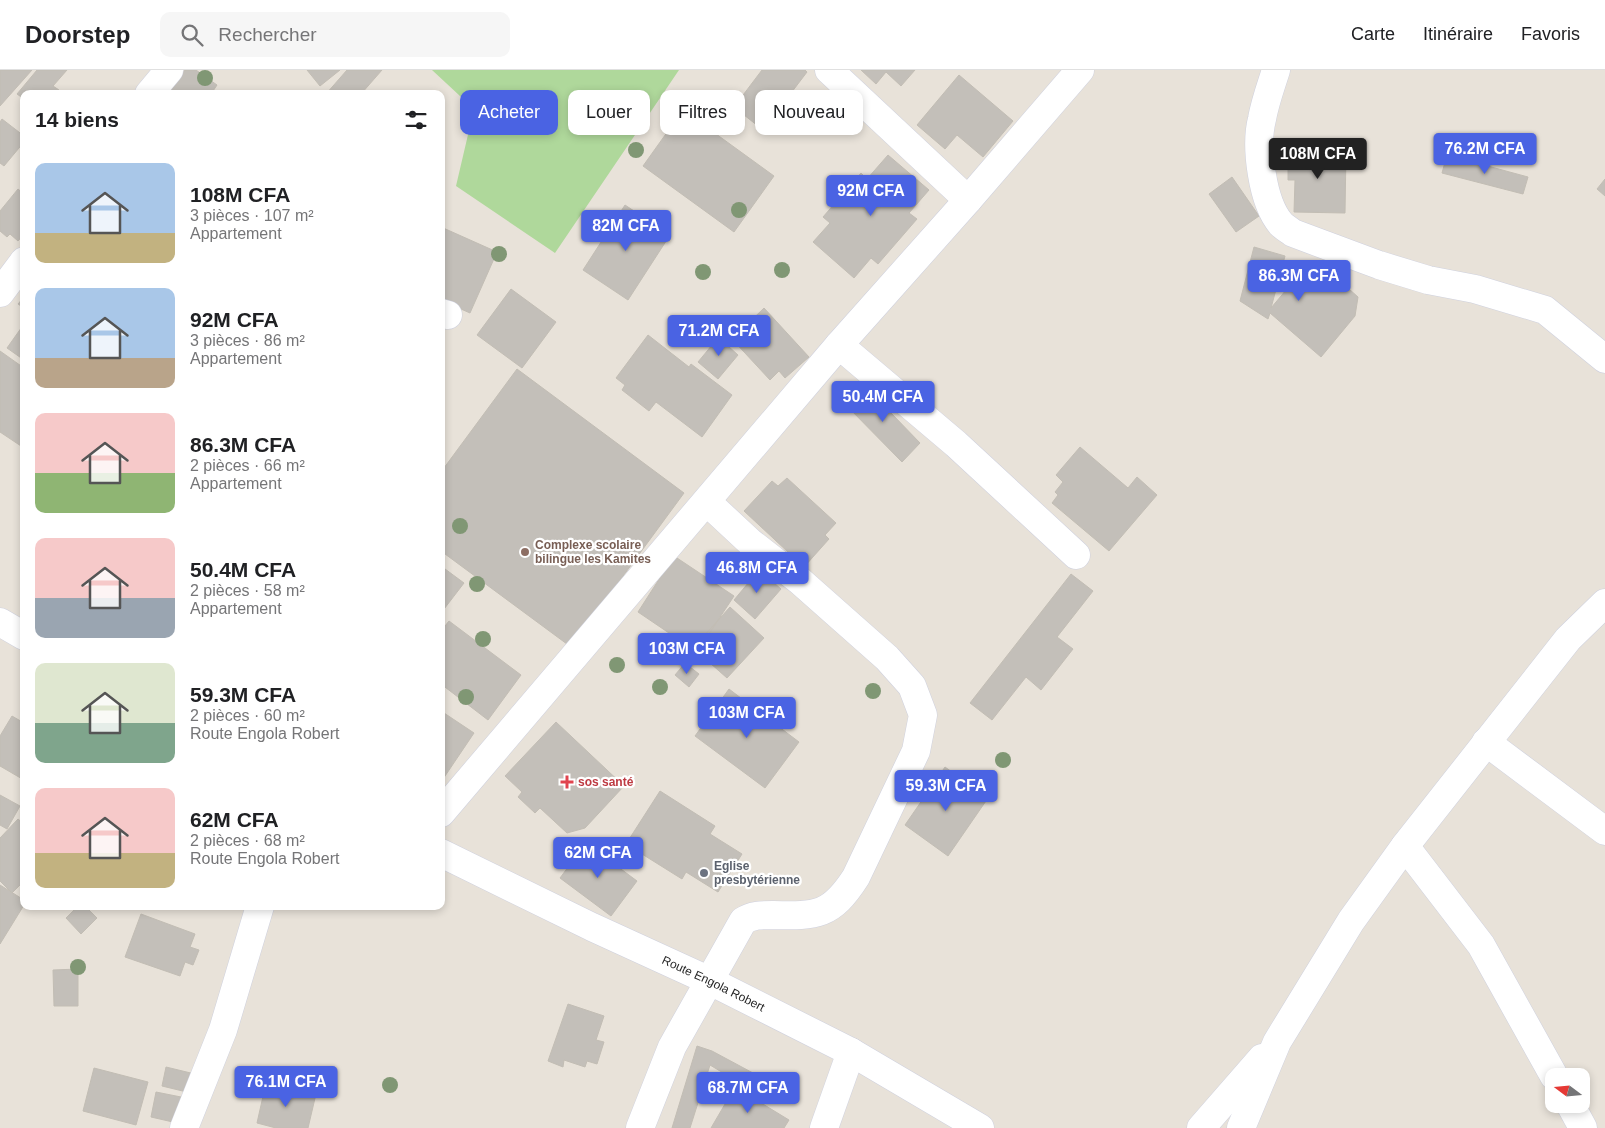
<!DOCTYPE html>
<html lang="fr">
<meta charset="utf-8">
<style>
:root{--surface:#fff;--page:#f6f6f6;--text:#202124;--muted:#757577;--line:#e0e0e0;--accent:#4a63e3}
body{margin:0;font-family:Arial,sans-serif;background:var(--page);color:var(--text);height:100vh;display:flex;flex-direction:column;font-size:19px;white-space:nowrap}
*{box-sizing:border-box;margin:0}
p{font-size:16px;color:var(--muted)}
.icon{flex:none;width:28px;height:28px;fill:none;stroke:currentColor;stroke-width:2;stroke-linecap:round;stroke-linejoin:round}
.map{position:relative;flex:1;overflow:hidden}
.side{position:absolute;left:20px;top:20px;width:425px;height:820px;display:flex;flex-direction:column;background:var(--surface);border-radius:10px;box-shadow:0 2px 8px #0003}
.side>*{flex:none}
.hud{position:absolute;left:460px;top:20px;width:475px;height:45px;display:flex;gap:10px}
.needle{width:32px;rotate:286deg}
.buttons{position:absolute;left:1545px;top:998px;display:grid;gap:10px}
.buttons a{display:grid;place-items:center;width:45px;height:45px;border-radius:10px;background:var(--surface);box-shadow:0 2px 8px #0003;font-size:25px}
.price{position:absolute;translate:-50% -42px;padding:0 11px;border-radius:5px;background:var(--accent);color:#fff;font-size:16px;line-height:32px;filter:drop-shadow(0 1px 2px #0008)}
.price::after{content:'';position:absolute;left:50%;top:30px;width:15px;height:11px;margin-left:-8px;background:inherit;clip-path:polygon(0 0,100% 0,50% 100%)}
.price.on{background:#222;color:#fff}
ul{padding:0;list-style:none}
li{display:flex;align-items:center;gap:15px;height:125px;padding:0 15px}
li span{display:grid;place-items:center;flex:none;width:140px;height:100px;border-radius:10px;color:#555}
li>.icon{margin-inline-start:auto}
span .icon{width:60px;height:60px;fill:#fffc;stroke-width:1}
li b{font-size:21px}
h2{display:flex;justify-content:space-between;align-items:center;height:60px;padding:0 15px;font-size:21px}
.tag{padding:0 18px;border-radius:10px;background:var(--surface);box-shadow:0 2px 8px #0003;font-size:18px;line-height:45px}
.tag.on{background:var(--accent);color:#fff}
header{display:flex;align-items:center;gap:30px;box-sizing:border-box;height:70px;padding:0 25px;background:var(--surface);border-bottom:1px solid var(--line)}
header strong{font-size:24px}
nav{display:flex;gap:28px;margin-inline-start:auto;font-size:18px}
.search{width:350px;height:45px;background:var(--page);display:flex;align-items:center;gap:12px;box-sizing:border-box;padding:0 18px;border-radius:10px;color:var(--muted);font-size:19px}
.map>svg:first-child{display:block}
.grass{fill:#afd89b}
.building{fill:#c3bfb9;stroke:#c2bdb4}
.lines{fill:none;stroke-linecap:round;stroke-linejoin:round}
.minor-casing{stroke:#cfd1de;stroke-width:29}
.minor{stroke:#fff;stroke-width:28}
.tree{fill:#809774}
.education-dot{fill:#8d6e63;stroke:#fff;stroke-width:2}
.health-dot{fill:#e0444e;stroke:#fff;stroke-width:2}
.worship-dot{fill:#6b7280;stroke:#fff;stroke-width:2}
.labels{text-anchor:middle;dominant-baseline:central;stroke-width:4.5;stroke-linejoin:round;paint-order:stroke}
.education-label{font-size:12px;font-weight:bold;fill:#785e54;stroke:#fff;text-anchor:start}
.health-label{font-size:12px;font-weight:bold;fill:#be3a42;stroke:#fff;text-anchor:start}
.worship-label{font-size:12px;font-weight:bold;fill:#5b616d;stroke:#fff;text-anchor:start}
.street-label{font-size:12px;fill:#262626;stroke:#fff}
</style>
<header>
<strong>Doorstep</strong>
<div class="search"><svg class="icon" aria-label="search" viewBox="0 0 24 24"><circle cx="10" cy="10" r="6"/><path d="M15 15l6 6"/></svg>Rechercher</div>
<nav><a>Carte</a><a>Itinéraire</a><a>Favoris</a></nav>
</header>
<div class="map">
<svg width="1605" height="1058" viewBox="0 0 1605 1058">
<rect width="100%" height="100%" fill="#e8e2d9"/>
<path class="grass" d="M 432,0 L 679,0 L 555,183 L 456,116 L 474,39 Z"/>
<path class="building" d="M 0,0 L 32,0 L 0,36 Z
M 37,0 L 67,0 L 53,16 L 59,20 L 56,24 L 24,24 L 24,29 L 17,24 Z
M 185,0 L 196,0 L 217,15 L 211,24 L 168,24 Z
M 307,0 L 340,0 L 320,16 Z
M 347,0 L 382,0 L 361,24 L 326,24 Z
M 762,0 L 805,0 L 807,2 L 763,60 L 734,37 Z
M 861,0 L 915,0 L 901,16 L 886,2 L 876,14 Z
M 959,5 L 1013,51 L 983,87 L 957,65 L 945,79 L 917,55 Z
M 683,40 L 774,106 L 734,162 L 643,96 Z
M 2,49 L 24,66 L 24,72 L 4,96 L 0,93 L 0,52 Z
M 1288,79 L 1346,80 L 1345,143 L 1294,142 L 1295,110 L 1288,110 Z
M 888,85 L 929,120 L 909,143 L 917,149 L 878,194 L 871,188 L 854,208 L 813,172 L 830,153 L 823,147 L 861,103 L 867,109 Z
M 1447,85 L 1528,107 L 1523,124 L 1442,103 Z
M 1232,107 L 1259,146 L 1236,162 L 1209,124 Z
M 1605,109 L 1605,126 L 1597,119 Z
M 18,119 L 24,124 L 24,164 L 18,171 L 10,164 L 7,167 L 0,161 L 0,141 Z
M 625,135 L 670,165 L 628,230 L 583,200 Z
M 441,157 L 497,182 L 470,243 L 441,230 Z
M 1254,177 L 1285,186 L 1271,238 L 1302,201 L 1321,217 L 1340,211 L 1358,227 L 1355,246 L 1321,287 L 1270,243 L 1268,249 L 1240,231 Z
M 511,219 L 556,252 L 522,298 L 477,265 Z
M 24,227 L 24,238 L 18,234 Z
M 764,238 L 809,287 L 785,308 L 779,301 L 770,310 L 732,269 Z
M 24,254 L 24,290 L 7,278 Z
M 722,263 L 731,271 L 728,276 L 738,285 L 718,309 L 698,292 Z
M 648,265 L 689,297 L 691,294 L 732,325 L 702,367 L 656,332 L 649,341 L 622,320 L 625,315 L 616,308 Z
M 0,281 L 24,298 L 24,378 L 0,362 Z
M 517,299 L 684,423 L 571,577 L 441,481 L 441,402 Z
M 864,315 L 920,373 L 902,392 L 845,334 Z
M 1080,377 L 1128,418 L 1137,407 L 1157,425 L 1109,481 L 1052,433 L 1058,425 L 1055,422 L 1063,412 L 1056,405 Z
M 787,408 L 836,453 L 825,465 L 829,469 L 804,497 L 744,441 L 772,411 L 778,416 Z
M 674,486 L 734,526 L 697,582 L 638,542 Z
M 441,496 L 464,513 L 441,543 Z
M 759,500 L 781,519 L 755,549 L 734,530 Z
M 1071,504 L 1093,521 L 1057,567 L 1073,579 L 1041,620 L 1026,607 L 992,650 L 970,633 Z
M 730,537 L 764,568 L 727,608 L 693,578 Z
M 449,551 L 521,605 L 488,650 L 441,614 L 441,561 Z
M 685,593 L 699,604 L 689,617 L 675,605 Z
M 729,619 L 799,672 L 765,718 L 695,666 Z
M 441,641 L 474,663 L 441,712 Z
M 12,646 L 24,653 L 24,710 L 0,696 L 0,666 Z
M 556,652 L 624,716 L 585,758 L 567,763 L 540,738 L 535,743 L 518,727 L 522,722 L 505,706 Z
M 945,697 L 988,728 L 948,786 L 905,755 Z
M 660,721 L 715,756 L 710,764 L 742,784 L 718,822 L 686,802 L 682,809 L 626,774 Z
M 0,725 L 20,736 L 7,759 L 0,755 Z
M 18,749 L 24,754 L 24,811 L 12,823 L 0,811 L 0,768 Z
M 586,773 L 637,811 L 611,846 L 560,808 Z
M 0,815 L 24,830 L 24,835 L 0,874 Z
M 78,836 L 85,836 L 97,848 L 81,864 L 66,848 Z
M 141,844 L 195,864 L 190,877 L 199,880 L 193,895 L 185,892 L 180,906 L 125,887 Z
M 78,899 L 78,936 L 54,936 L 53,900 Z
M 568,934 L 604,946 L 596,970 L 604,972 L 597,994 L 587,991 L 585,997 L 564,990 L 563,997 L 548,991 Z
M 697,976 L 712,981 L 753,1003 L 745,1016 L 710,995 L 690,1058 L 672,1058 Z
M 166,997 L 199,1005 L 195,1024 L 162,1016 Z
M 94,998 L 148,1012 L 136,1055 L 83,1041 Z
M 266,1013 L 316,1024 L 308,1058 L 276,1058 L 257,1053 Z
M 735,1017 L 789,1050 L 784,1058 L 711,1058 Z
M 156,1022 L 191,1029 L 186,1055 L 151,1047 Z"/>
<g class="lines">
<defs>
<g id="minor">
<path d="M 829,0 L 968,130"/>
<path d="M 1276,0 C 1271,16 1265,32 1262,49 C 1255,76 1262,132 1281,154 C 1284,157 1289,160 1293,163 L 1379,195 L 1428,210 L 1475,219 L 1545,240 L 1605,289"/>
<path d="M 149,24 L 169,0"/>
<path d="M 0,223 L 24,191"/>
<path d="M 441,243 L 448,245"/>
<path d="M 839,275 L 956,374 L 1076,485"/>
<path d="M 0,552 L 24,566"/>
<path d="M 1486,672 L 1605,761"/>
<path d="M 441,743 L 839,275 L 968,130 L 1080,0"/>
<path d="M 1405,776 L 1481,875 L 1554,1006"/>
<path id="s1" d="M 441,783 L 592,857 L 710,911 L 851,982 L 980,1058"/>
<path d="M 1570,1034 L 1583,1058"/>
<path d="M 184,1058 L 223,960 L 260,836"/>
<path d="M 640,1058 L 672,977 L 743,851 C 752,845 761,845 773,845 C 817,846 831,846 856,807 L 916,681 L 923,645 L 912,616 L 887,588 L 800,511 L 750,472 L 707,432"/>
<path d="M 824,1058 L 851,982"/>
<path d="M 1201,1058 L 1262,988"/>
<path d="M 1241,1058 L 1277,972 L 1351,851 L 1405,776 L 1568,569 L 1605,533"/>
</g>
</defs>
<use href="#minor" class="minor-casing"/>
<use href="#minor" class="minor"/>
</g>
<g class="tree">
<circle cx="205" cy="8" r="8"/>
<circle cx="636" cy="80" r="8"/>
<circle cx="739" cy="140" r="8"/>
<circle cx="499" cy="184" r="8"/>
<circle cx="782" cy="200" r="8"/>
<circle cx="703" cy="202" r="8"/>
<circle cx="460" cy="456" r="8"/>
<circle cx="477" cy="514" r="8"/>
<circle cx="483" cy="569" r="8"/>
<circle cx="655" cy="581" r="8"/>
<circle cx="617" cy="595" r="8"/>
<circle cx="660" cy="617" r="8"/>
<circle cx="873" cy="621" r="8"/>
<circle cx="466" cy="627" r="8"/>
<circle cx="1003" cy="690" r="8"/>
<circle cx="78" cy="897" r="8"/>
<circle cx="390" cy="1015" r="8"/>
</g>
<circle class="education-dot" cx="525" cy="482" r="5"/>
<path class="health-dot" d="M564.5 704.5h5v5h5v5h-5v5h-5v-5h-5v-5h5z"/>
<circle class="worship-dot" cx="704" cy="803" r="5"/>
<g class="labels">
<g class="education-label">
<text x="535" y="475">Complexe scolaire<tspan x="535" dy="14">bilingue les Kamites</tspan></text>
</g>
<g class="health-label">
<text x="578" y="712">sos santé</text>
</g>
<g class="worship-label">
<text x="714" y="796">Eglise<tspan x="714" dy="14">presbytérienne</tspan></text>
</g>
<g class="street-label">
<text stroke="none"><textPath href="#s1" startOffset="302">Route Engola Robert</textPath></text>
</g>
</g>
</svg>
<div class="buttons">
<a><svg class="needle" viewBox="-14 -14 28 28"><path d="M0-13l5 13h-10z" fill="#e53935"/><path d="M0 13l5-13h-10z" fill="#757577"/></svg></a>
</div>
<b class="price" style="left:1485px;top:105px">76.2M CFA</b>
<b class="price on" style="left:1318px;top:110px">108M CFA</b>
<b class="price" style="left:871px;top:147px">92M CFA</b>
<b class="price" style="left:626px;top:182px">82M CFA</b>
<b class="price" style="left:1299px;top:232px">86.3M CFA</b>
<b class="price" style="left:719px;top:287px">71.2M CFA</b>
<b class="price" style="left:883px;top:353px">50.4M CFA</b>
<b class="price" style="left:757px;top:524px">46.8M CFA</b>
<b class="price" style="left:687px;top:605px">103M CFA</b>
<b class="price" style="left:747px;top:669px">103M CFA</b>
<b class="price" style="left:946px;top:742px">59.3M CFA</b>
<b class="price" style="left:598px;top:809px">62M CFA</b>
<b class="price" style="left:286px;top:1038px">76.1M CFA</b>
<b class="price" style="left:748px;top:1044px">68.7M CFA</b>
<div class="hud">
<a class="tag on">Acheter</a>
<a class="tag">Louer</a>
<a class="tag">Filtres</a>
<a class="tag">Nouveau</a>
</div>
<section class="side">
<h2>14 biens<svg class="icon" aria-label="filters" viewBox="0 0 24 24"><path d="M4 7h16M4 17h16"/><circle cx="9" cy="7" r="2"/><circle cx="15" cy="17" r="2"/></svg></h2>
<ul>
<li><span style="background:linear-gradient(#a9c7e8 70%,#c2b280 0)"><svg class="icon" aria-label="home" viewBox="0 0 24 24"><path d="M3 11l9-7 9 7M6 9v11h12V9"/></svg></span><div><b>108M CFA</b><p>3 pièces · 107 m²</p><p>Appartement</p></div></li>
<li><span style="background:linear-gradient(#a9c7e8 70%,#b9a48a 0)"><svg class="icon" aria-label="home" viewBox="0 0 24 24"><path d="M3 11l9-7 9 7M6 9v11h12V9"/></svg></span><div><b>92M CFA</b><p>3 pièces · 86 m²</p><p>Appartement</p></div></li>
<li><span style="background:linear-gradient(#f6c9c9 60%,#8fb573 0)"><svg class="icon" aria-label="home" viewBox="0 0 24 24"><path d="M3 11l9-7 9 7M6 9v11h12V9"/></svg></span><div><b>86.3M CFA</b><p>2 pièces · 66 m²</p><p>Appartement</p></div></li>
<li><span style="background:linear-gradient(#f6c9c9 60%,#9aa5b1 0)"><svg class="icon" aria-label="home" viewBox="0 0 24 24"><path d="M3 11l9-7 9 7M6 9v11h12V9"/></svg></span><div><b>50.4M CFA</b><p>2 pièces · 58 m²</p><p>Appartement</p></div></li>
<li><span style="background:linear-gradient(#dfe7d0 60%,#7fa58c 0)"><svg class="icon" aria-label="home" viewBox="0 0 24 24"><path d="M3 11l9-7 9 7M6 9v11h12V9"/></svg></span><div><b>59.3M CFA</b><p>2 pièces · 60 m²</p><p>Route Engola Robert</p></div></li>
<li><span style="background:linear-gradient(#f6c9c9 65%,#c2b280 0)"><svg class="icon" aria-label="home" viewBox="0 0 24 24"><path d="M3 11l9-7 9 7M6 9v11h12V9"/></svg></span><div><b>62M CFA</b><p>2 pièces · 68 m²</p><p>Route Engola Robert</p></div></li>
</ul>
</section>
</div>
